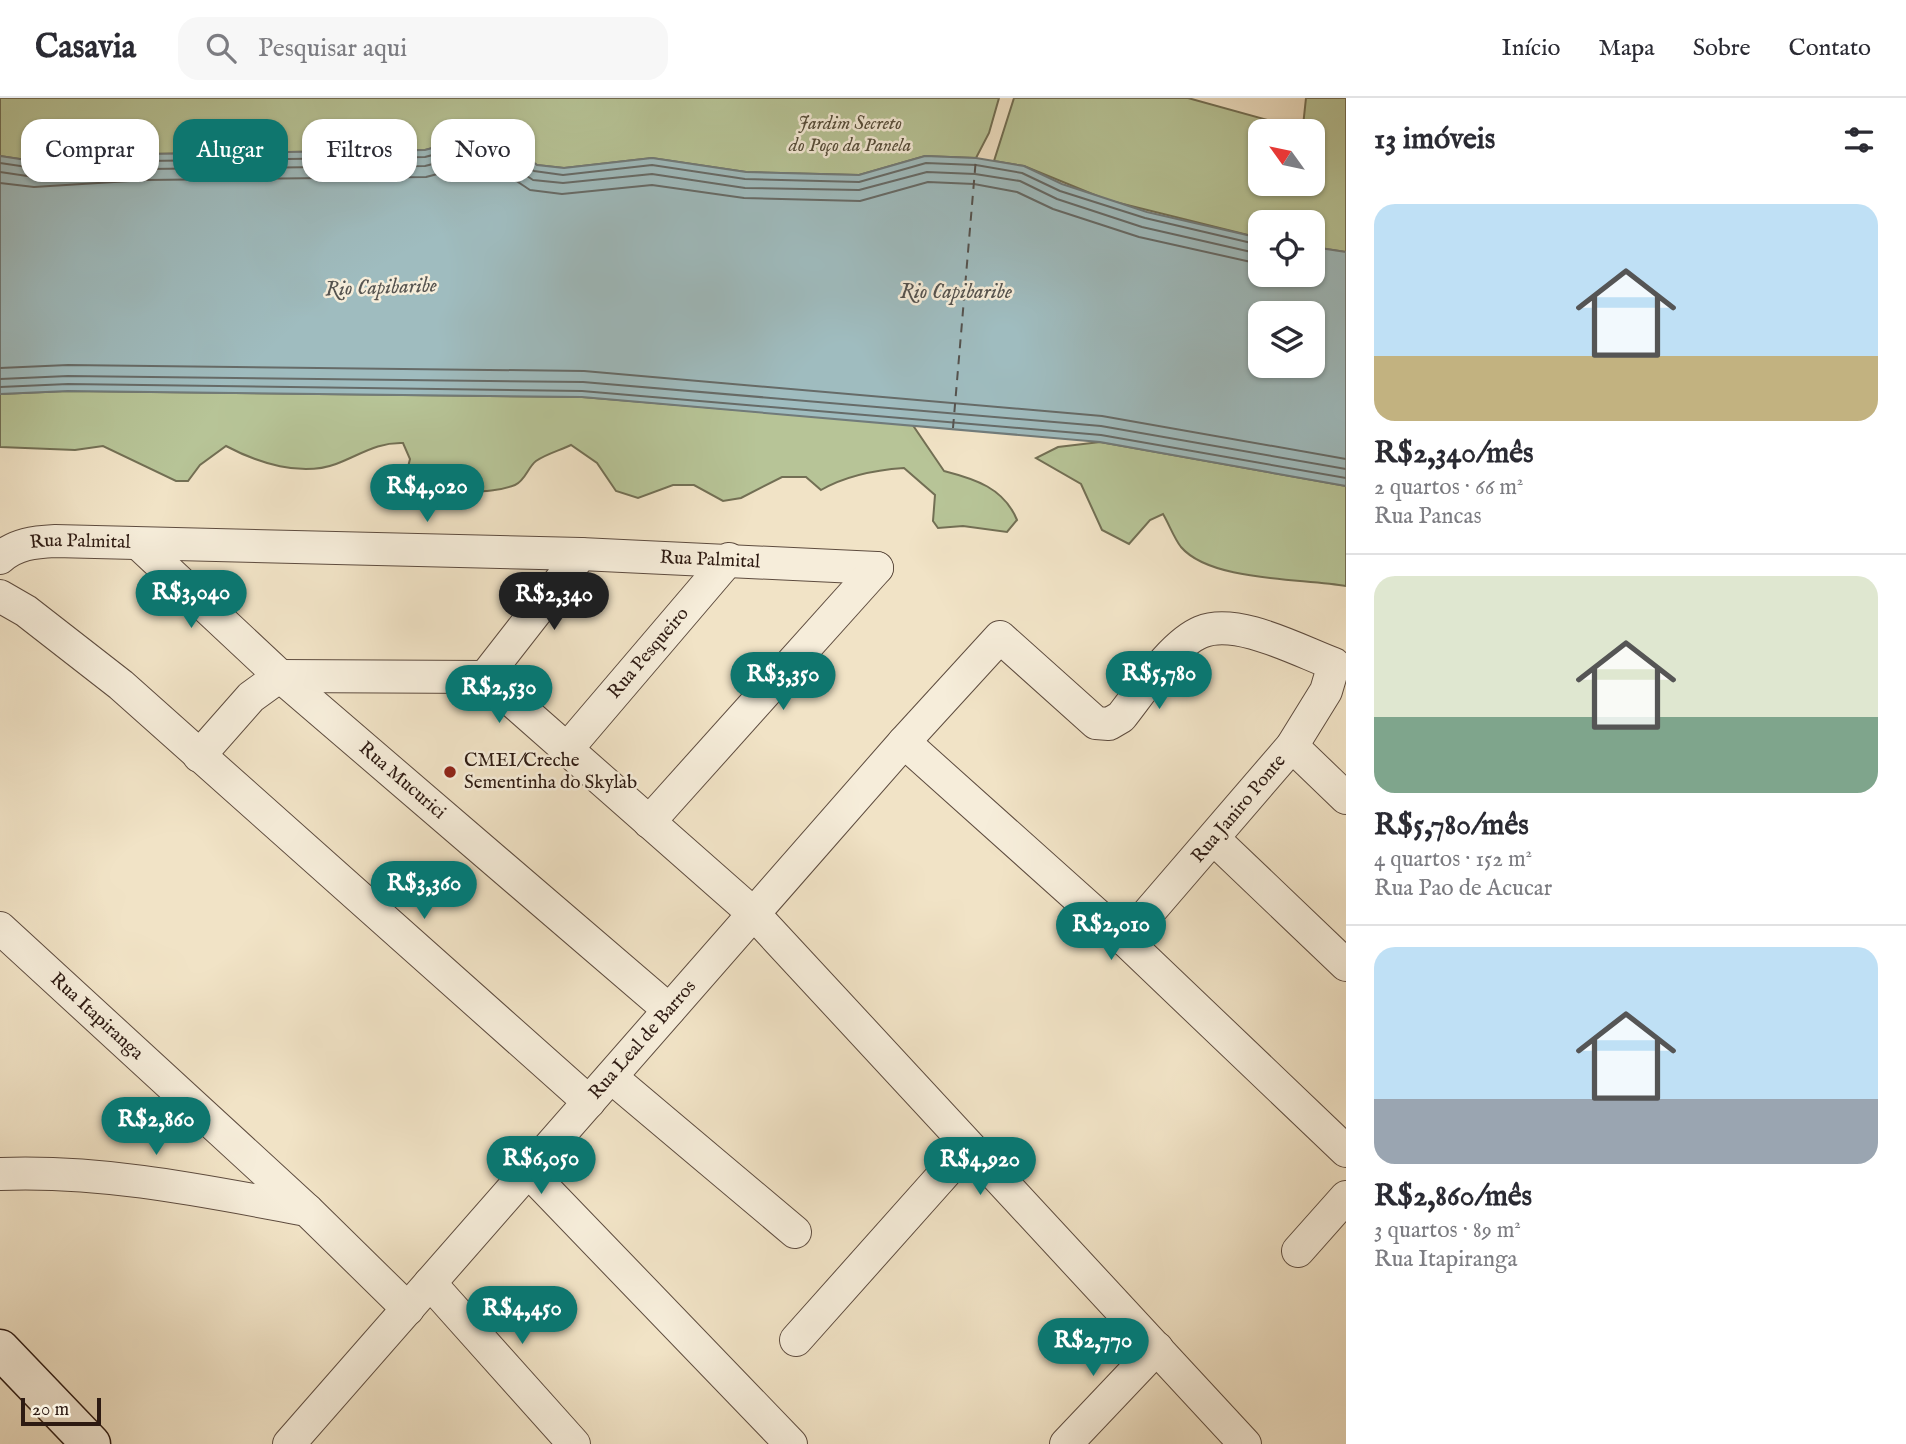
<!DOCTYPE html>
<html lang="pt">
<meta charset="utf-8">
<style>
:root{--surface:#fff;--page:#f7f7f7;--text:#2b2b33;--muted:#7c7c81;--line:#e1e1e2;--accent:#0f766e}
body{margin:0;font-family:"IM FELL English",serif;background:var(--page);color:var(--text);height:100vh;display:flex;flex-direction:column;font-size:26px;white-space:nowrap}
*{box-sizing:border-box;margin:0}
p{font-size:23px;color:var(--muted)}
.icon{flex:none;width:38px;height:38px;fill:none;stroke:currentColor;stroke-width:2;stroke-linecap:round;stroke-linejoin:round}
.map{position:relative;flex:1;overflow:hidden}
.sheet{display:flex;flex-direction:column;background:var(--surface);width:560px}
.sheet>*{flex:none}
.banner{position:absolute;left:21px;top:21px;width:665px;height:63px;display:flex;gap:14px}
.needle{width:46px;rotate:303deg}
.buttons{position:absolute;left:1248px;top:21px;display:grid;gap:14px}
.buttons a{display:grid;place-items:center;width:77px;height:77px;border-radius:14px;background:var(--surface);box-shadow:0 2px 5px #0004;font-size:35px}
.scale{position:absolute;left:21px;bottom:18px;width:80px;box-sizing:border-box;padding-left:7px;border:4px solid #2d1a12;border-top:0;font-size:19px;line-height:24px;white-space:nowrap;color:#2d1a12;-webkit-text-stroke:5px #f6edda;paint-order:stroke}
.price{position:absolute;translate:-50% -60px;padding:0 16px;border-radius:24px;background:var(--accent);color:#fff;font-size:23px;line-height:46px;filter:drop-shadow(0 2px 4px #0008)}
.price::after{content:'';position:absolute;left:50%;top:42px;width:21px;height:16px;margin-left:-10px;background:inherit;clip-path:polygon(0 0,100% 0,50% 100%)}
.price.on{background:#222;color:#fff}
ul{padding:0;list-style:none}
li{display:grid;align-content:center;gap:14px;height:371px;padding:0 28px}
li+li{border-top:2px solid var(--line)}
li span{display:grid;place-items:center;height:217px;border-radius:21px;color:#555}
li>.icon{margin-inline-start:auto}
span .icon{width:126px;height:126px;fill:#fffc;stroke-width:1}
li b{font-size:30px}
h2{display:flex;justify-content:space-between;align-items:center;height:84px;padding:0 28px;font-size:30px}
.pill{padding:0 24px;border-radius:21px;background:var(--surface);box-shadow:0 2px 5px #0004;font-size:24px;line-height:63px}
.pill.on{background:var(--accent);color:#fff}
header{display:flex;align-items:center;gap:42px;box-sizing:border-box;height:98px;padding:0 35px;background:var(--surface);border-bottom:2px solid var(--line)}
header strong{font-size:33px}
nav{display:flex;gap:38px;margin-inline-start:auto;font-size:24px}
.search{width:490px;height:63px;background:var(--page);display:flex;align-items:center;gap:18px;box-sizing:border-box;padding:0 24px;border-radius:21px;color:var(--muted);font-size:26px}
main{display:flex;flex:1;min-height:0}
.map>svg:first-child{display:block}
.green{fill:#b7c497;stroke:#726f54;stroke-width:2;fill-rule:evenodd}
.water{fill:#9fbcbf;stroke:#717b7a;stroke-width:2;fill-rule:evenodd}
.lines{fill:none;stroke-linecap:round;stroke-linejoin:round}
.shore{stroke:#666b68;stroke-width:2}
.ferry{stroke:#55534f;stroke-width:2;stroke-dasharray:9 7;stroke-linecap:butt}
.street-casing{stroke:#5e4c3f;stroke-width:34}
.secondary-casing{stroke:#2d1a12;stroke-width:41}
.street{stroke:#f6edda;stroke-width:32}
.secondary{stroke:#f6edda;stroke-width:38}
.poi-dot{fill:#8f2418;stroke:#f6edda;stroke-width:2.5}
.labels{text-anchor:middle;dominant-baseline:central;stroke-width:5;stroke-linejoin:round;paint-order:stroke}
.park-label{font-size:19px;font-style:italic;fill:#564d3a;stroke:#f6edda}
.street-label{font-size:19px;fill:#2d1a12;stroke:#f6edda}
.poi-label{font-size:19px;fill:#2d1a12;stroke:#f6edda;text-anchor:start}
.water-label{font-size:21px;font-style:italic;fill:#55534f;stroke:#f6edda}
</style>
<header>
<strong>Casavia</strong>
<div class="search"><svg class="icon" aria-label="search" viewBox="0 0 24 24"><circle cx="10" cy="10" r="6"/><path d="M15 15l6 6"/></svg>Pesquisar aqui</div>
<nav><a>Início</a><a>Mapa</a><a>Sobre</a><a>Contato</a></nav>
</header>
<main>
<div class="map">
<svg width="1346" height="1346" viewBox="0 0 1346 1346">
<rect width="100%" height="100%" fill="#f1e3c6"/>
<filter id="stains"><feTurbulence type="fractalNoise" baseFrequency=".00286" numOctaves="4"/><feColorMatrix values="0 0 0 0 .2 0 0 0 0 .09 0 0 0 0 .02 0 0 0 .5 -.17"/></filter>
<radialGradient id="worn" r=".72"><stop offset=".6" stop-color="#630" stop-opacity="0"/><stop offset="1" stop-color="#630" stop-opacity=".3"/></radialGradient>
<path class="green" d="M 0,0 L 999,0 L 989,35 L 976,60 L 925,58 L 859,77 L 746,74 L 652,60 L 564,70 L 537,67 L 506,45 L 470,40 L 425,52 L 145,56 L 33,63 L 0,58 Z
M 1014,0 L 1188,0 L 1289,28 L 1303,28 L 1306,0 L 1346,0 L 1346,154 L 1313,149 L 1312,124 L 1260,124 L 1260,140 L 1107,102 L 1024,68 L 994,63 ZM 1260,33 L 1312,33 L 1312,86 L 1260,86 Z
M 68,293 L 582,299 L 912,326 L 944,373 C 975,381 1004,390 1017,422 L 1007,434 L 963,428 L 938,430 L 933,423 L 935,397 L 904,370 C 875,372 847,377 821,392 L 806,379 L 782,379 L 741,400 L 723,403 L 694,387 L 673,387 L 638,400 L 616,393 L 597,365 L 571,347 C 561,352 546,356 536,363 C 528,369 525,383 515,387 C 481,400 451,387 413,403 L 406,377 L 410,361 L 403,345 C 377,344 360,357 336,366 C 301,379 258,365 226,348 L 200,367 L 188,383 L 176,383 L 103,348 L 75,352 L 0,349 L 0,296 Z
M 1100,344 L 1346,388 L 1346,488 C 1303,480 1211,484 1181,449 C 1174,440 1169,426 1163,416 L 1150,422 L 1129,446 L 1102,432 L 1081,386 L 1036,360 L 1058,349 Z"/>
<path class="water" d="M 470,40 L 506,45 L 537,67 L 564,70 L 652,60 L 746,74 L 859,77 L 925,58 L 976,60 L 1024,68 L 1062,86 L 1147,114 L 1260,140 L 1260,177 L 1312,177 L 1313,149 L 1346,154 L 1346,388 L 1100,344 L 582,299 L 68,293 L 0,296 L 0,58 L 33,63 L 145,56 L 425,52 ZM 1260,215 L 1312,215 L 1312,268 L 1260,268 Z"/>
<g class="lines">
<path class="shore" d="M 0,65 L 34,70 L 145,63 L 425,59 L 471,47 L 503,52 L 534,73 L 563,77 L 652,67 L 745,81 L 859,84 L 926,65 L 976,67 L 1022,75 L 1060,93 L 1145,120 L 1260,147
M 0,74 L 34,79 L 146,71 L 425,68 L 472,56 L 500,60 L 533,82 L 563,85 L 652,76 L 745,90 L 859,92 L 927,74 L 975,76 L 1020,83 L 1057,101 L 1142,129 L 1260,156
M 0,85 L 34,89 L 146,82 L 426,79 L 472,67 L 497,70 L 530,92 L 562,96 L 652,87 L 744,100 L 860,103 L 928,84 L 974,86 L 1017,94 L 1053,111 L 1139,139 L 1260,166
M 0,270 L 68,267 L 584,273 L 1102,318 L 1346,361
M 0,281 L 68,278 L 583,284 L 1101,328 L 1346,371
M 0,289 L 68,286 L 582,293 L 1101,337 L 1346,380"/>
<path class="ferry" d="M 953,330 L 976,60"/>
<defs>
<g id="street">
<path id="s1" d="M 139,446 L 280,578 L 669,912"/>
<path id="s2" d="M 0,460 C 16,446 34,444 55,443 L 581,456 L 877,470"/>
<path d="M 0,498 L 26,513 L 121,587 L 589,1004"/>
<path d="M 485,579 L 581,456"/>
<path d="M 904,644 L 1125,842 L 1346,1053"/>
<path d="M 1292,648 L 1346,700"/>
<path id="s3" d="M 567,651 L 729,461"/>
<path d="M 199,658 L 251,599 L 280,578 L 485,579 L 754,816 L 1245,1346"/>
<path d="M 649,724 L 877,470"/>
<path d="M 1214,741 L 1346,867"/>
<path id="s4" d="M 0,830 L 307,1112 L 408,1211"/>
<path d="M 611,979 L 795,1134"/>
<path d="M 528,1073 L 791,1346"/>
<path d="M 0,1076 C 104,1072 205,1093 307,1112"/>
<path d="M 1298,1153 L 1346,1099"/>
<path d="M 430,1185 L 574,1346"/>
<path d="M 796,1242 L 968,1049"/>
<path id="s5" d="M 289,1346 L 904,644 L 1000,539 L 1096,625 L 1109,626 L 1121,619 C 1141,594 1172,546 1201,534 C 1237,519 1299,553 1334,566 L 1326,593 L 1292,648 L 1125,842"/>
<path d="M 1066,1346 L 1157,1250"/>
</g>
<path id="secondary" d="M 0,1251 L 91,1346"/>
</defs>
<use href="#street" class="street-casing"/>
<use href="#secondary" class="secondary-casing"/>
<use href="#street" class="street"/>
<use href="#secondary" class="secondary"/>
</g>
<circle class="poi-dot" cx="450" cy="674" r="7"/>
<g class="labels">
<g class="park-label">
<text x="850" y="26">Jardim Secreto<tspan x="850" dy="22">do Poço da Panela</tspan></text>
</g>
<g class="street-label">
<text stroke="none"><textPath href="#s2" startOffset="84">Rua Palmital</textPath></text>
<text stroke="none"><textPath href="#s2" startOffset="714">Rua Palmital</textPath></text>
<text stroke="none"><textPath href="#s3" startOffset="126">Rua Pesqueiro</textPath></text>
<text stroke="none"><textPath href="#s1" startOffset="354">Rua Mucurici</textPath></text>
<text transform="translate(1239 711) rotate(-50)">Rua Janiro Ponte</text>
<text stroke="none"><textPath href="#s4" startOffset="131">Rua Itapiranga</textPath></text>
<text stroke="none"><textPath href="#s5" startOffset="537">Rua Leal de Barros</textPath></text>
</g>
<g class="poi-label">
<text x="464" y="663">CMEI/Creche<tspan x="464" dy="22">Sementinha do Skylab</tspan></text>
</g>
<g class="water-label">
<text transform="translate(381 190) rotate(-2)">Rio Capibaribe</text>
<text x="956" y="194">Rio Capibaribe</text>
</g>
</g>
<rect width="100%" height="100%" filter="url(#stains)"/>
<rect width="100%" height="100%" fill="url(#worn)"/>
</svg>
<div class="buttons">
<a><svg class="needle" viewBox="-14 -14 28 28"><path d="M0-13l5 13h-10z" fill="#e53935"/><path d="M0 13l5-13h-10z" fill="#7c7c81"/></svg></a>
<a><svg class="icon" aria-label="locate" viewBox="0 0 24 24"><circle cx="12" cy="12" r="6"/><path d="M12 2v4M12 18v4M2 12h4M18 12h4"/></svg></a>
<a><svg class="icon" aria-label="layers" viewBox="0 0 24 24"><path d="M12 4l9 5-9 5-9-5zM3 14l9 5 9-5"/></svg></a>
</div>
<div class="scale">20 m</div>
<b class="price" style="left:427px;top:426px">R$4,020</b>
<b class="price" style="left:191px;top:532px">R$3,040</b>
<b class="price on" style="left:554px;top:534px">R$2,340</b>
<b class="price" style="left:1159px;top:613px">R$5,780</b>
<b class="price" style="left:783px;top:614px">R$3,350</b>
<b class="price" style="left:499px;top:627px">R$2,530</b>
<b class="price" style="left:424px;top:823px">R$3,360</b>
<b class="price" style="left:1111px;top:864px">R$2,010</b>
<b class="price" style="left:156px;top:1059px">R$2,860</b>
<b class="price" style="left:541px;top:1098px">R$6,050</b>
<b class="price" style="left:980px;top:1099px">R$4,920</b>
<b class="price" style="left:522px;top:1248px">R$4,450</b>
<b class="price" style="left:1093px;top:1280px">R$2,770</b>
<div class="banner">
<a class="pill">Comprar</a>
<a class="pill on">Alugar</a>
<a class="pill">Filtros</a>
<a class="pill">Novo</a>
</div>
</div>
<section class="sheet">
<h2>13 imóveis<svg class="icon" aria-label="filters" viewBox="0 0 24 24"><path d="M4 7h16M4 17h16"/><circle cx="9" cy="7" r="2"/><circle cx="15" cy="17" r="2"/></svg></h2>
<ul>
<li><span style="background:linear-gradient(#bfe0f5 70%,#c2b280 0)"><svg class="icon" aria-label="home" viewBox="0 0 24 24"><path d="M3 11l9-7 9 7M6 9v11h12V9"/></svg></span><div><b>R$2,340/mês</b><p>2 quartos · 66 m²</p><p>Rua Pancas</p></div></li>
<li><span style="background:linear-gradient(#dfe7d0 65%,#7fa58c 0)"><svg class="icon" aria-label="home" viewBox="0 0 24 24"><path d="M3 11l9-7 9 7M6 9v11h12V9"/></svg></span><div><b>R$5,780/mês</b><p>4 quartos · 152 m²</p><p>Rua Pao de Acucar</p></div></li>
<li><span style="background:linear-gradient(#bfe0f5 70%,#9aa5b1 0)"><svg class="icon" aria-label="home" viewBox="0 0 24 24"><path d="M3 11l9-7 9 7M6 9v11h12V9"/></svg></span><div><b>R$2,860/mês</b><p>3 quartos · 89 m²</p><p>Rua Itapiranga</p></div></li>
</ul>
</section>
</main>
